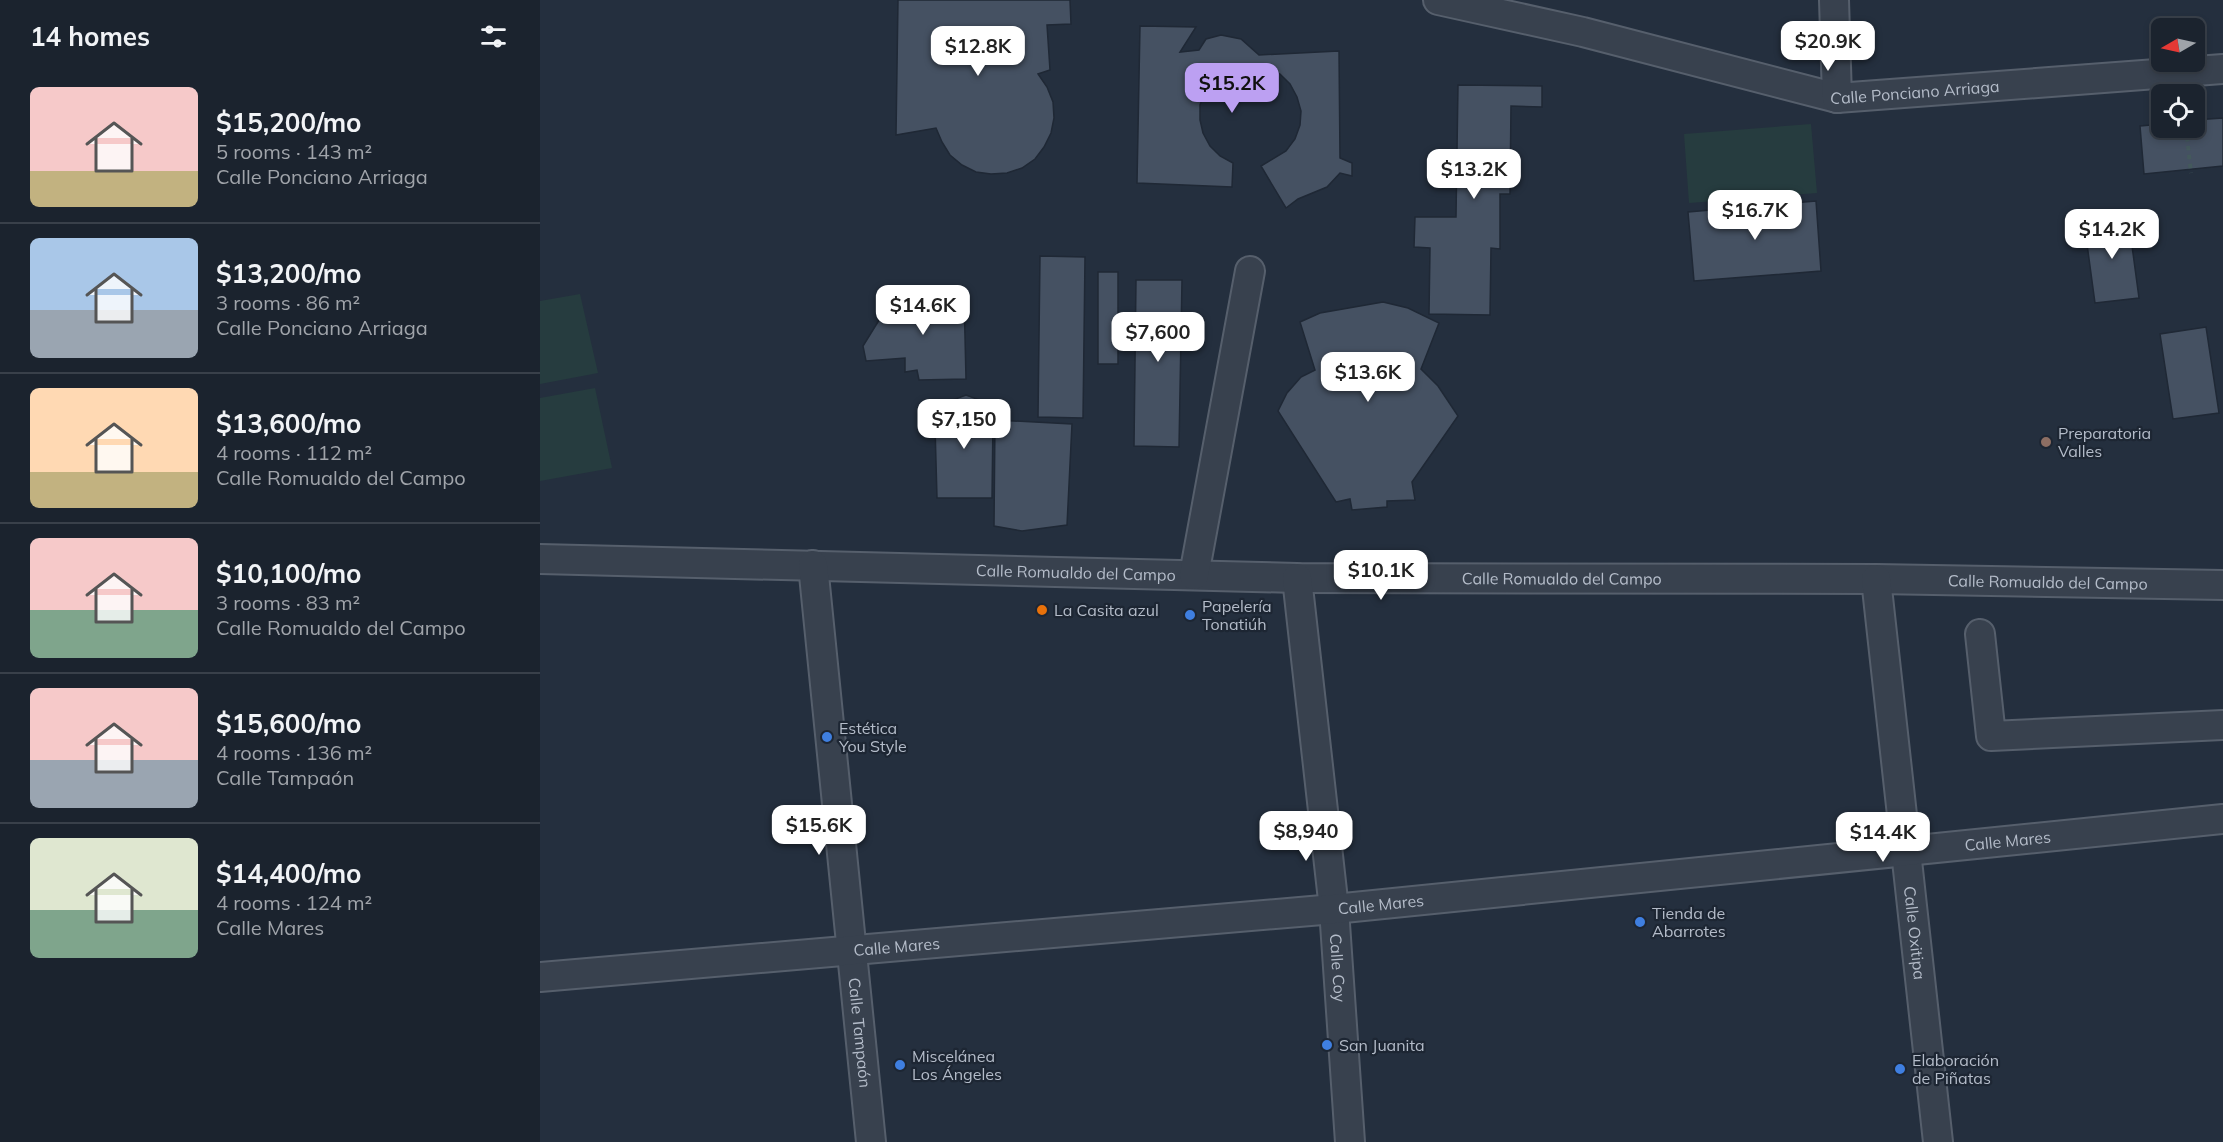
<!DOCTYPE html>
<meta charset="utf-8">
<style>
:root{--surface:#1b232e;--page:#282f3a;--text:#f1f3f6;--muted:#a0a4aa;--line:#39404a;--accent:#bca0f2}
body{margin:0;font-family:Mulish,sans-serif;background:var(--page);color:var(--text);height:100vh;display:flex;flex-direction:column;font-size:22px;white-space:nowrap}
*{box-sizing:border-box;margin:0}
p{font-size:20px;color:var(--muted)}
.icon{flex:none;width:33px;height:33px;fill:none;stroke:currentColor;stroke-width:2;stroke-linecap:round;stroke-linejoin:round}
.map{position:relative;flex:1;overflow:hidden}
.panel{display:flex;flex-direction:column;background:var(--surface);width:540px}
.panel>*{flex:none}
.needle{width:39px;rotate:261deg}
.fabs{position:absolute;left:1611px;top:18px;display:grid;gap:12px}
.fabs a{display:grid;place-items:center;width:54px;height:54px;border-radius:9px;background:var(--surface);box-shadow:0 3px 9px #0003,0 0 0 2px var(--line);font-size:30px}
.price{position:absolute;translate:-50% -51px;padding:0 14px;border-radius:12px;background:#fff;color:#222;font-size:20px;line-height:39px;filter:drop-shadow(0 2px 3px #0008)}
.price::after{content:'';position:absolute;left:50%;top:36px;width:18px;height:14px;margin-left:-9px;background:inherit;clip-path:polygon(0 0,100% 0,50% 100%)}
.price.active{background:var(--accent);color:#111}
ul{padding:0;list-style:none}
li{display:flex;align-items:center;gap:18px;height:150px;padding:0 30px}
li+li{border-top:2px solid var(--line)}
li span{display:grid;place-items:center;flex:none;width:168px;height:120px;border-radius:9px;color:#555}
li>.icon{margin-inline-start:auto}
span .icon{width:72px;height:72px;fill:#fffc;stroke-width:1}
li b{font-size:26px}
h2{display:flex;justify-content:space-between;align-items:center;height:72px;padding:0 30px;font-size:26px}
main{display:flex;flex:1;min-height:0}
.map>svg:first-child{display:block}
.green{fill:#263c3f}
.building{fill:#455162;stroke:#1f2835;stroke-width:1.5}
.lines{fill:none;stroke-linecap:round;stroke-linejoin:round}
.minor-casing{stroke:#565f6c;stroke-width:32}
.path{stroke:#44595c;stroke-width:4;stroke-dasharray:4.5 4.5;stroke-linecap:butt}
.minor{stroke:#38414e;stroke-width:28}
.education-dot{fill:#8d6e63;stroke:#1d2633;stroke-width:2}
.food-dot{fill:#e8710a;stroke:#1d2633;stroke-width:2}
.shop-dot{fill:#3f7fe0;stroke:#1d2633;stroke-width:2}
.labels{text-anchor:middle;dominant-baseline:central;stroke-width:4.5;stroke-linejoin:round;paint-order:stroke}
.street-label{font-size:16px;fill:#b4bcc9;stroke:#1d2633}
.poi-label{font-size:16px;fill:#b4bcc9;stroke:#1d2633;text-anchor:start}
</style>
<main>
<section class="panel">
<h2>14 homes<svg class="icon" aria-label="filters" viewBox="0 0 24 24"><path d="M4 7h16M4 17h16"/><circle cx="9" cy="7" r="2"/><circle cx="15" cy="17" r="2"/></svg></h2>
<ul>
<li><span style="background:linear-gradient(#f6c9c9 70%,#c2b280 0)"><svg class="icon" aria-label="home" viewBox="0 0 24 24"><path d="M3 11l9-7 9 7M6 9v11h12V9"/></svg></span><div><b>$15,200/mo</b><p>5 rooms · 143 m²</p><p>Calle Ponciano Arriaga</p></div></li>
<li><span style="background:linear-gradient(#a9c7e8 60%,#9aa5b1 0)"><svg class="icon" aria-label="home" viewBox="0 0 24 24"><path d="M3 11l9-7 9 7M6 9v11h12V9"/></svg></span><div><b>$13,200/mo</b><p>3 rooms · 86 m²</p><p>Calle Ponciano Arriaga</p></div></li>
<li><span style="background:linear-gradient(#ffd9b3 70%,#c2b280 0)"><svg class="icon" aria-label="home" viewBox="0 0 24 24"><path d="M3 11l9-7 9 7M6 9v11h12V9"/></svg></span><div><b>$13,600/mo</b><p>4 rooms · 112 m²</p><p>Calle Romualdo del Campo</p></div></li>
<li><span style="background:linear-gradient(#f6c9c9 60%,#7fa58c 0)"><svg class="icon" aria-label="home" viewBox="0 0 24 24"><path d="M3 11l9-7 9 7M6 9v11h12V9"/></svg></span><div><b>$10,100/mo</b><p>3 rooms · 83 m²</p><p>Calle Romualdo del Campo</p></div></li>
<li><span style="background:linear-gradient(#f6c9c9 60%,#9aa5b1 0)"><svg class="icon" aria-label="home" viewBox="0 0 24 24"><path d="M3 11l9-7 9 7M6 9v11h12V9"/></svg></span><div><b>$15,600/mo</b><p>4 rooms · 136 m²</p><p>Calle Tampaón</p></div></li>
<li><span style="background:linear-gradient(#dfe7d0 60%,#7fa58c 0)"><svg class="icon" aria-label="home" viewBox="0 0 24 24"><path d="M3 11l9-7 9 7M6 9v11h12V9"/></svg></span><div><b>$14,400/mo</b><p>4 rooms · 124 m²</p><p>Calle Mares</p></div></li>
</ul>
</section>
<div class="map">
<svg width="1683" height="1142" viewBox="0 0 1683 1142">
<rect width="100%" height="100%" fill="#242f3e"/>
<path class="green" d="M 1271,124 L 1277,193 L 1149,203 L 1144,134 Z
M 40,294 L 58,373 L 0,384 L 0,301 Z
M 55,388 L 72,468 L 0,481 L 0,398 Z"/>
<path class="building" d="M 358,0 L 530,0 L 531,24 L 507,25 L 510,70 L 498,74 L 507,87 L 513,102 L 514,118 L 511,133 L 504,147 L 495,159 L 482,168 L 467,173 L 451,174 L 436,172 L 422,165 L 410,155 L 402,142 L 396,128 L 356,135 Z
M 600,26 L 656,27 L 640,52 L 659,50 L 666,39 L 681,35 L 701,39 L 719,55 L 799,51 L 800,158 L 812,163 L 812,176 L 800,173 L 787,187 L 758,199 L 746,208 L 721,166 L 746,151 L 755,139 L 760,125 L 761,111 L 757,97 L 750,84 L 740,74 L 727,67 L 713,64 L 699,66 L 685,71 L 674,80 L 665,91 L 660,105 L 660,120 L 663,133 L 670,146 L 680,156 L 693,163 L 692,187 L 597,183 Z
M 918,85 L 1002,86 L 1002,107 L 971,106 L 970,194 L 960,194 L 960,249 L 951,248 L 950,315 L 889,314 L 890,248 L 874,247 L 875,217 L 916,217 Z
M 1683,118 L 1683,166 L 1604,174 L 1600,126 L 1622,124 L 1622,128 L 1654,128 L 1654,120 Z
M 1276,201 L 1281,271 L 1154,281 L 1148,212 Z
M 1588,216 L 1599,298 L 1555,303 L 1544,222 Z
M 500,256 L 545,257 L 543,418 L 498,417 Z
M 558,272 L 578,272 L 578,364 L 558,364 Z
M 596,280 L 642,280 L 639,447 L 594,446 Z
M 424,294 L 426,379 L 379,380 L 377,370 L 365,372 L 365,358 L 326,361 L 323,346 L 349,304 L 372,297 Z
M 843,302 L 868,308 L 899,323 L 881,369 L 898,386 L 918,416 L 872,482 L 875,500 L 847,501 L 847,507 L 812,510 L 810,499 L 796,502 L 738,411 L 747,393 L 761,377 L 775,370 L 760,322 L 780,313 Z
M 1666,327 L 1679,413 L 1633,419 L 1620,334 Z
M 426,395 L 445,402 L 453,419 L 452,498 L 397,498 L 395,426 L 402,404 Z
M 455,420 L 532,424 L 527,525 L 482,531 L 454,526 Z"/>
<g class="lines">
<defs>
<g id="minor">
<path id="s1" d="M 898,0 L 1043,32 L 1297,98 L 1683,69"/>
<path d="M 1294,0 L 1297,98"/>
<path id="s2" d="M 0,559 L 757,578 L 1336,579 L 1683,585"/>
<path id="s3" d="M 273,565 L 331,1142"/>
<path d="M 654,575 L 710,271"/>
<path id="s4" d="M 757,578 L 794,909 L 810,1142"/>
<path id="s5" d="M 1336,579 L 1398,1142"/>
<path d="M 1440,634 L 1451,736 L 1683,725"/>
<path id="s6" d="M 0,977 L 794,909 L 1683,819"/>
</g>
</defs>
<use href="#minor" class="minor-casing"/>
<path class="path" d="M 1646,128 L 1651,173"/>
<use href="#minor" class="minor"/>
</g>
<circle class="education-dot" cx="1506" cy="442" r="6"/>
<circle class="food-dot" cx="502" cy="610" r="6"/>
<g class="shop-dot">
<circle cx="650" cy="615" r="6"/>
<circle cx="287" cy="737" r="6"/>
<circle cx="1100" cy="922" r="6"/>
<circle cx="787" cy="1045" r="6"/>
<circle cx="360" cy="1065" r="6"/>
<circle cx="1360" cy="1069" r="6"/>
</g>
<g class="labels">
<g class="street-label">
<text stroke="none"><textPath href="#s1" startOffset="489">Calle Ponciano Arriaga</textPath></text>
<text stroke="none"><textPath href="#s2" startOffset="536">Calle Romualdo del Campo</textPath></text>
<text stroke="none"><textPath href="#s2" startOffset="1022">Calle Romualdo del Campo</textPath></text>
<text stroke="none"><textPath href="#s2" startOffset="1508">Calle Romualdo del Campo</textPath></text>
<text stroke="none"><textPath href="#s6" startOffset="1474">Calle Mares</textPath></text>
<text stroke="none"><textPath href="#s6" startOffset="844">Calle Mares</textPath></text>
<text stroke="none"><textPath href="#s5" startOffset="356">Calle Oxitipa</textPath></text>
<text stroke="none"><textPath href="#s6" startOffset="358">Calle Mares</textPath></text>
<text stroke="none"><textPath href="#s4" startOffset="392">Calle Coy</textPath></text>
<text stroke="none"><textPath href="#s3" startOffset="470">Calle Tampaón</textPath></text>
</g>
<g class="poi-label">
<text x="1518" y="433">Preparatoria<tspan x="1518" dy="18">Valles</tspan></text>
<text x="662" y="606">Papelería<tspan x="662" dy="18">Tonatiúh</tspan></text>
<text x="514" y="610">La Casita azul</text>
<text x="299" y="728">Estética<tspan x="299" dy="18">You Style</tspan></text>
<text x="1112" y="913">Tienda de<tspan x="1112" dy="18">Abarrotes</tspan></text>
<text x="799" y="1045">San Juanita</text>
<text x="372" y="1056">Miscelánea<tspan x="372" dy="18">Los Ángeles</tspan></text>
<text x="1372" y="1060">Elaboración<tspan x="1372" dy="18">de Piñatas</tspan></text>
</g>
</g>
</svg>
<div class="fabs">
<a><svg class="needle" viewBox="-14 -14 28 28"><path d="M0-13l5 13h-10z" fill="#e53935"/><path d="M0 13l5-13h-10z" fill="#a0a4aa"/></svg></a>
<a><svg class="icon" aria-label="locate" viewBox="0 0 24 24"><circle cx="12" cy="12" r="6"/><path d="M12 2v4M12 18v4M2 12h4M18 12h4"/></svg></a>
</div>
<b class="price" style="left:1288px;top:72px">$20.9K</b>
<b class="price" style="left:438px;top:77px">$12.8K</b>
<b class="price active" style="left:692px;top:114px">$15.2K</b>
<b class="price" style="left:934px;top:200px">$13.2K</b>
<b class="price" style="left:1215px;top:241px">$16.7K</b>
<b class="price" style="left:1572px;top:260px">$14.2K</b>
<b class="price" style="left:383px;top:336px">$14.6K</b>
<b class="price" style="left:618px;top:363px">$7,600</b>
<b class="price" style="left:828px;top:403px">$13.6K</b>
<b class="price" style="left:424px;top:450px">$7,150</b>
<b class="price" style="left:841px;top:601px">$10.1K</b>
<b class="price" style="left:279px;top:856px">$15.6K</b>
<b class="price" style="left:766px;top:862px">$8,940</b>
<b class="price" style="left:1343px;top:863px">$14.4K</b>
</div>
</main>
